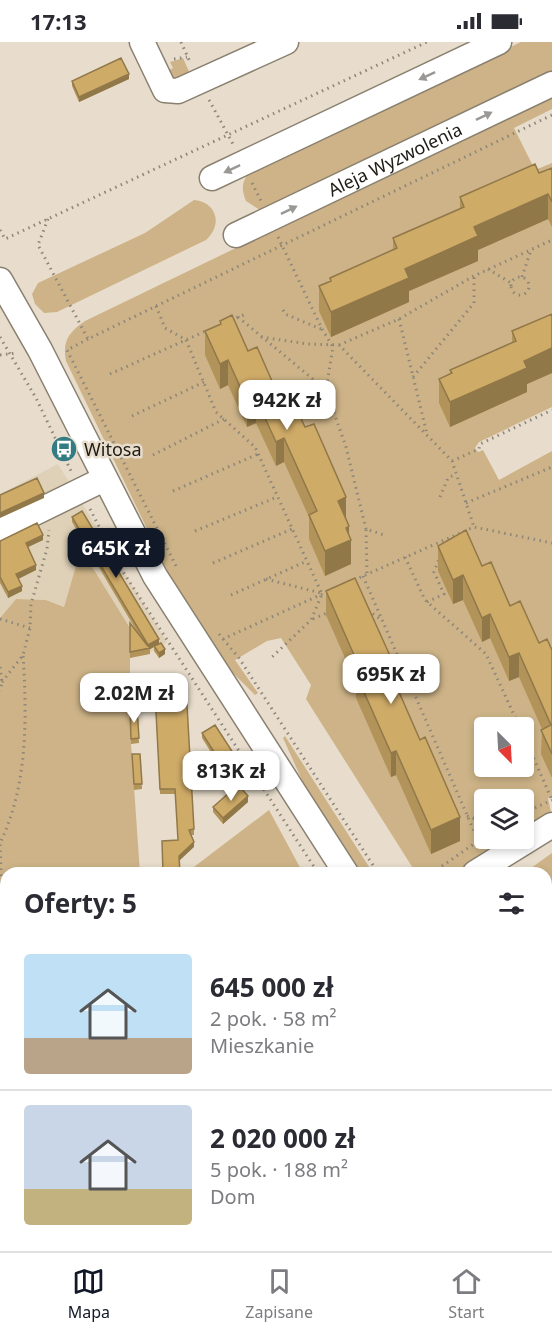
<!DOCTYPE html>
<html lang="pl">
<meta charset="utf-8">
<style>
:root{--surface:#fff;--page:#f7f7f7;--text:#2b2b33;--muted:#7c7c81;--line:#e1e1e2;--accent:#111827}
body{margin:0;font-family:"Noto Sans",sans-serif;background:var(--page);color:var(--text);height:100vh;display:flex;flex-direction:column;font-size:22px;white-space:nowrap}
*{box-sizing:border-box;margin:0}
p{font-size:20px;color:var(--muted)}
.icon{flex:none;width:33px;height:33px;fill:none;stroke:currentColor;stroke-width:2;stroke-linecap:round;stroke-linejoin:round}
.map{position:relative;flex:1;overflow:hidden}
.details{position:absolute;left:0px;top:825px;width:552px;height:384px;display:flex;flex-direction:column;background:var(--surface);border-radius:18px 18px 0 0;box-shadow:0 3px 9px #0003}
.details>*{flex:none}
.needle{width:39px;rotate:156deg}
.tools{position:absolute;left:474px;top:675px;display:grid;gap:12px}
.tools a{display:grid;place-items:center;width:60px;height:60px;border-radius:6px;background:var(--surface);box-shadow:0 3px 9px #0003;font-size:30px}
.price{position:absolute;translate:-50% -51px;padding:0 14px;border-radius:12px;background:#fff;color:#222;font-size:20px;line-height:39px;filter:drop-shadow(0 2px 3px #0008)}
.price::after{content:'';position:absolute;left:50%;top:36px;width:18px;height:14px;margin-left:-9px;background:inherit;clip-path:polygon(0 0,100% 0,50% 100%)}
.price.on{background:var(--accent);color:#fff}
ul{padding:0;list-style:none}
li{display:flex;align-items:center;gap:18px;height:150px;padding:0 24px}
li+li{border-top:2px solid var(--line)}
li span{display:grid;place-items:center;flex:none;width:168px;height:120px;border-radius:6px;color:#555}
li>.icon{margin-inline-start:auto}
span .icon{width:72px;height:72px;fill:#fffc;stroke-width:1}
li b{font-size:26px}
h2{display:flex;justify-content:space-between;align-items:center;height:72px;padding:0 24px;font-size:26px}
.status{display:flex;justify-content:space-between;align-items:center;height:42px;padding:0 30px;background:var(--surface);direction:ltr}
.status svg{height:16px;fill:currentColor}
.tabs{display:flex;justify-content:space-around;align-items:center;height:84px;border-top:2px solid var(--line);background:var(--surface);font-size:16px;color:var(--muted)}
.tabs a{display:grid;justify-items:center;gap:3px}
.tabs .on{color:var(--accent)}
.map>svg:first-child{display:block}
.built{fill:#dfd1b8}
.green{fill:#cdb387;fill-rule:evenodd}
.lines{fill:none;stroke-linecap:round;stroke-linejoin:round}
.minor-casing{stroke:#8a8070;stroke-width:27}
.path{stroke:#8d8679;stroke-width:3;stroke-dasharray:1.5 4.5;stroke-linecap:butt}
.minor{stroke:#fff;stroke-width:24}
.wall{fill:#b29359}
.shaded-wall{fill:#917849}
.building{fill:#cfab68;stroke:#917849;stroke-width:1.5}
.oneway{fill:#9a9895}
.labels{text-anchor:middle;dominant-baseline:central;stroke-width:5;stroke-linejoin:round;paint-order:stroke}
.street-label{font-size:18px;fill:#1e1b14;stroke:#e8ddcc}
.poi-label{font-size:18px;fill:#1e1b14;stroke:#e8ddcc;text-anchor:start}
</style>
<div class="status"><b>17:13</b><svg viewBox="0 0 49 12"><path d="M0 12V9h3v3zM5 12V6h3v6zM10 12V3h3v9zM15 12V0h3v12zM26 1h20v11H26zM47 4h2v5h-2z"/></svg></div>
<div class="map">
<svg width="552" height="1209" viewBox="0 0 552 1209">
<rect width="100%" height="100%" fill="#e8ddcc"/>
<path class="built" d="M 58,422 L 167,600 L 149,611 L 130,586 L 81,508 L 64,565 L 46,558 L 16,557 L 0,576 L 0,452 Z
M 406,1203 L 541,1203 L 545,1209 L 410,1209 Z"/>
<path class="green" d="M 521,0 L 552,0 L 552,31 L 270,167 L 260,168 L 246,159 C 240,145 242,134 257,126 Z
M 183,16 L 191,34 L 176,38 L 163,32 L 173,26 L 170,20 Z
M 552,53 L 552,67 L 514,86 L 535,128 L 552,121 L 552,365 L 479,400 L 475,406 L 478,410 L 483,408 L 499,438 L 552,409 L 552,754 L 548,756 L 552,775 L 524,792 L 524,758 L 484,758 L 484,796 L 517,797 L 460,831 L 416,831 L 306,657 L 311,643 L 281,596 L 267,599 L 235,618 L 258,651 L 255,653 L 223,621 L 178,551 L 66,319 C 62,299 69,290 85,279 ZM 484,686 L 524,686 L 524,724 L 484,724 Z
M 194,158 C 217,160 223,183 206,198 L 57,270 L 44,271 L 35,262 L 32,252 L 38,241 L 145,191 Z
M 81,507 L 130,586 L 130,687 L 140,831 L 6,831 L 6,1203 L 406,1203 L 410,1209 L 0,1209 L 0,576 L 16,557 L 46,558 L 64,565 Z
M 285,694 L 373,831 L 361,831 L 306,747 L 283,696 Z
M 269,768 L 303,831 L 186,831 Z
M 552,811 L 552,1080 L 546,1085 L 546,831 L 524,831 Z"/>
<g class="lines">
<defs>
<g id="minor">
<path d="M 142,0 L 165,48 L 178,49 L 286,0"/>
<path d="M 212,136 L 499,0"/>
<path id="s1" d="M 236,193 L 552,42"/>
<path d="M 0,238 L 40,308 L 155,534 L 346,831"/>
<path d="M 0,488 L 104,437"/>
<path d="M 475,831 L 552,783"/>
<path d="M 546,1139 L 552,1149"/>
</g>
</defs>
<use href="#minor" class="minor-casing"/>
<path class="path" d="M 181,0 L 190,20
M 174,17 L 187,15
M 209,58 L 233,102
M 252,141 L 261,159
M 48,177 L 38,203 L 88,297 L 552,73
M 0,188 L 5,197 L 427,0
M 278,195 L 322,287 L 333,305 L 326,348
M 488,227 L 511,241
M511 244a9 9 0 1 1 18 0a9 9 0 1 1-18 0Z
M 522,235 L 531,208
M 156,264 L 165,286 L 186,298 L 216,370 L 255,405 L 322,552 L 311,578 L 270,617
M 283,268 L 285,272 L 321,287
M 238,275 L 326,348 L 346,405 L 366,487
M 399,277 L 427,392
M 231,278 L 246,272
M 0,295 L 36,356 L 72,431
M 261,295 L 308,302 L 339,303 L 452,419 L 474,485
M 88,297 L 67,308 L 177,526
M 339,303 L 399,277 L 474,234 L 552,198
M 0,313 L 17,311
M 110,332 L 208,288
M 413,335 L 474,261 L 474,234
M 132,374 L 204,340
M 153,413 L 224,377
M 452,419 L 479,407 L 480,402 L 552,368
M 173,449 L 258,412
M 440,455 L 448,436 L 456,432
M 466,461 L 552,425
M 90,467 L 118,522 L 318,831
M 195,489 L 277,455
M 405,515 L 425,558 L 486,612 L 520,686
M 213,521 L 292,487
M 367,531 L 366,487 L 384,493
M 363,534 L 481,805
M 266,537 L 321,551
M 354,538 L 474,485 L 552,501
M 231,553 L 307,519
M 427,560 L 444,552 L 434,530 L 439,517
M 368,568 L 380,577
M 0,577 L 30,586
M 313,577 L 329,570
M 219,592 L 223,597 L 329,549
M 223,597 L 239,616 L 378,831
M 0,625 L 2,640 L 0,649
M 2,640 L 23,613 L 30,586 L 31,562 L 47,507 L 49,488
M 524,694 L 552,758
M 524,771 L 552,758
M 467,774 L 484,780
M 432,831 L 484,795
M 519,831 L 528,824
M 546,846 L 552,848
M 6,984 L 0,801 C 28,744 27,675 23,613
M 546,1013 L 552,1022
M 546,1024 L 551,1021
M 546,1101 L 552,1111
M 6,1149 L 6,1200
M 546,1181 L 552,1190
M 6,1203 L 7,1209"/>
<use href="#minor" class="minor"/>
</g>
<path class="wall" d="M 129,37 L 79,60 L 72,44 L 72,39 Z
M 552,126 L 552,185 L 548,177 L 478,208 L 478,219 L 409,249 L 409,260 L 331,295 L 319,269 L 319,244 L 330,240 L 330,236 L 393,208 L 393,196 L 460,167 L 460,155 L 539,131 Z
M 552,272 L 552,331 L 527,342 L 527,350 L 450,385 L 439,361 L 439,337 L 450,332 L 450,328 L 512,301 L 512,289 Z
M 220,279 L 248,309 L 276,348 L 346,479 L 349,494 L 351,522 L 325,534 L 309,497 L 309,475 L 284,420 L 276,424 L 256,381 L 247,385 L 228,343 L 220,347 L 205,313 L 205,289 L 220,282 Z
M 72,475 L 159,602 L 165,612 L 159,616 L 154,609 L 154,605 L 150,607 L 150,612 L 130,616 L 130,581 L 139,593 L 72,480 Z
M 43,498 L 28,505 L 36,528 L 18,537 L 22,549 L 8,556 L 0,541 L 0,499 Z
M 438,504 L 482,524 L 539,601 L 552,608 L 552,736 L 541,712 L 542,687 L 519,635 L 509,639 L 490,596 L 482,600 L 463,558 L 453,562 L 438,529 Z
M 326,549 L 391,632 L 460,799 L 431,812 L 396,733 L 391,735 L 356,656 L 356,641 L 326,573 Z
M 155,651 L 194,787 L 194,793 L 191,793 L 194,805 L 175,752 L 160,752 Z
M 130,666 L 137,666 L 139,701 L 131,702 Z
M 202,691 L 239,725 L 226,734 L 202,696 Z
M 132,712 L 140,712 L 142,747 L 134,748 Z
M 248,760 L 223,782 L 213,770 L 213,765 Z
M 552,900 L 552,992 L 548,983 L 546,984 Z
M 416,1203 L 438,1203 L 442,1209 L 420,1209 Z
M 457,1203 L 498,1203 L 502,1209 L 461,1209 Z"/>
<path class="shaded-wall" d="M 129,32 L 129,37 L 79,60 L 79,55 Z
M 548,152 L 548,177 L 478,208 L 478,219 L 409,249 L 409,260 L 331,295 L 331,270 L 474,185 Z
M 552,306 L 552,331 L 527,342 L 527,350 L 450,385 L 450,360 L 524,319 Z
M 228,318 L 228,343 L 220,347 L 220,322 Z
M 256,356 L 256,381 L 247,385 L 247,360 Z
M 284,396 L 284,420 L 276,424 L 276,400 Z
M 44,451 L 44,456 L 0,476 L 0,471 Z
M 346,455 L 346,480 L 338,459 Z
M 349,484 L 349,499 L 351,498 L 351,522 L 325,534 L 325,509 L 346,486 Z
M 43,493 L 43,498 L 26,506 L 26,501 Z
M 36,523 L 36,528 L 16,538 L 16,532 Z
M 463,533 L 463,558 L 453,562 L 453,538 Z
M 22,544 L 22,549 L 8,556 L 8,550 Z
M 490,572 L 490,596 L 482,600 L 482,576 Z
M 159,597 L 159,602 L 150,607 L 150,606 L 148,607 L 148,603 Z
M 165,607 L 165,612 L 159,616 L 159,611 Z
M 519,611 L 519,635 L 509,639 L 509,615 Z
M 391,616 L 391,640 L 385,618 Z
M 396,709 L 396,733 L 391,735 L 391,711 Z
M 239,720 L 239,725 L 226,734 L 226,729 Z
M 248,754 L 248,760 L 223,782 L 223,776 Z
M 460,775 L 460,799 L 431,812 L 431,788 Z
M 194,800 L 194,805 L 179,819 L 179,814 Z
M 548,959 L 548,983 L 546,984 L 546,960 Z"/>
<path class="building" d="M 121,16 L 129,32 L 79,55 L 72,39 Z
M 535,122 L 539,131 L 552,126 L 552,160 L 548,152 L 474,185 L 478,194 L 405,227 L 409,236 L 331,270 L 319,244 L 331,239 L 330,236 L 397,206 L 393,196 L 464,165 L 460,155 Z
M 552,272 L 552,306 L 524,319 L 527,326 L 450,360 L 439,337 L 452,331 L 450,328 L 516,299 L 512,289 Z
M 232,273 L 248,309 L 257,305 L 276,348 L 286,344 L 305,385 L 314,382 L 346,455 L 338,459 L 349,484 L 346,486 L 351,498 L 325,509 L 309,473 L 317,469 L 284,396 L 276,400 L 256,356 L 247,360 L 228,318 L 220,322 L 205,289 L 221,282 L 220,279 Z
M 37,436 L 44,451 L 0,471 L 0,453 Z
M 82,469 L 159,597 L 148,603 L 72,475 Z
M 37,481 L 43,493 L 26,501 L 36,523 L 16,532 L 22,544 L 8,550 L 0,535 L 0,499 Z
M 466,488 L 482,524 L 491,520 L 510,564 L 520,559 L 539,601 L 547,597 L 552,608 L 552,712 L 541,688 L 551,683 L 519,611 L 509,615 L 490,572 L 482,576 L 463,533 L 453,538 L 438,504 Z
M 355,536 L 391,616 L 385,618 L 420,698 L 425,695 L 460,775 L 431,788 L 396,709 L 391,711 L 356,632 L 361,629 L 326,549 Z
M 130,581 L 147,603 L 150,606 L 130,610 Z
M 161,601 L 165,607 L 159,611 L 154,604 Z
M 184,650 L 184,664 L 187,663 L 194,787 L 189,788 L 194,800 L 179,814 L 180,831 L 163,831 L 162,799 L 178,798 L 175,747 L 160,747 L 155,651 Z
M 130,666 L 137,666 L 139,696 L 131,697 Z
M 215,683 L 239,720 L 226,729 L 202,691 Z
M 132,712 L 140,712 L 142,742 L 134,742 Z
M 238,743 L 248,754 L 223,776 L 213,765 Z
M 519,827 L 521,831 L 511,831 Z
M 546,886 L 552,900 L 552,967 L 548,959 L 546,960 Z
M 420,1203 L 438,1203 L 442,1209 L 423,1209 Z
M 461,1203 L 498,1203 L 502,1209 L 464,1209 Z"/>
<defs><path id="oneway-solid" d="M-6-.8H1V-3.2L6.5 0L1 3.2V.8H-6Z" transform="scale(1.5)"/></defs>
<g class="oneway">
<use href="#oneway-solid" transform="translate(427 34) rotate(155)"/>
<use href="#oneway-solid" transform="translate(484 74) rotate(-26)"/>
<use href="#oneway-solid" transform="translate(232 127) rotate(155)"/>
<use href="#oneway-solid" transform="translate(289 168) rotate(-26)"/>
</g>
<defs>
<symbol id="bus-disc" viewBox="-11 -11 22 22"><circle r="9.5" fill="#337c83" stroke="#e8ddcc"/><path d="M-5-6H5V4H4V6H2V4H-2V6H-4V4H-5ZM-3.5-4V0h7V-4ZM-3.5 1.2v1.5H-2V1.2ZM2 1.2v1.5H3.5V1.2Z" fill="#fff"/></symbol>
</defs>
<g fill-rule="evenodd">
<use href="#bus-disc" x="49" y="392" width="30" height="30"/>
</g>
<g class="labels">
<g class="street-label">
<text stroke="none"><textPath href="#s1" startOffset="176">Aleja Wyzwolenia</textPath></text>
</g>
<g class="poi-label">
<text x="84" y="407">Witosa</text>
</g>
</g>
</svg>
<div class="tools">
<a><svg class="needle" viewBox="-14 -14 28 28"><path d="M0-13l5 13h-10z" fill="#e53935"/><path d="M0 13l5-13h-10z" fill="#7c7c81"/></svg></a>
<a><svg class="icon" aria-label="layers" viewBox="0 0 24 24"><path d="M12 4l9 5-9 5-9-5zM3 14l9 5 9-5"/></svg></a>
</div>
<b class="price" style="left:287px;top:389px">942K zł</b>
<b class="price on" style="left:116px;top:537px">645K zł</b>
<b class="price" style="left:391px;top:663px">695K zł</b>
<b class="price" style="left:134px;top:682px">2.02M zł</b>
<b class="price" style="left:231px;top:760px">813K zł</b>
<section class="details">
<h2>Oferty: 5<svg class="icon" aria-label="filters" viewBox="0 0 24 24"><path d="M4 7h16M4 17h16"/><circle cx="9" cy="7" r="2"/><circle cx="15" cy="17" r="2"/></svg></h2>
<ul>
<li><span style="background:linear-gradient(#bfe0f5 70%,#b9a48a 0)"><svg class="icon" aria-label="home" viewBox="0 0 24 24"><path d="M3 11l9-7 9 7M6 9v11h12V9"/></svg></span><div><b>645 000 zł</b><p>2 pok. · 58 m²</p><p>Mieszkanie</p></div></li>
<li><span style="background:linear-gradient(#c9d6e8 70%,#c2b280 0)"><svg class="icon" aria-label="home" viewBox="0 0 24 24"><path d="M3 11l9-7 9 7M6 9v11h12V9"/></svg></span><div><b>2 020 000 zł</b><p>5 pok. · 188 m²</p><p>Dom</p></div></li>
</ul>
</section>
</div>
<nav class="tabs">
<a class="on"><svg class="icon" aria-label="map" viewBox="0 0 24 24"><path d="M3 6l6-2 6 2 6-2v14l-6 2-6-2-6 2zM9 4v14M15 6v14"/></svg>Mapa</a>
<a><svg class="icon" aria-label="saved" viewBox="0 0 24 24"><path d="M7 4h10v16l-5-4-5 4z"/></svg>Zapisane</a>
<a><svg class="icon" aria-label="home" viewBox="0 0 24 24"><path d="M3 11l9-7 9 7M6 9v11h12V9"/></svg>Start</a>
</nav>
